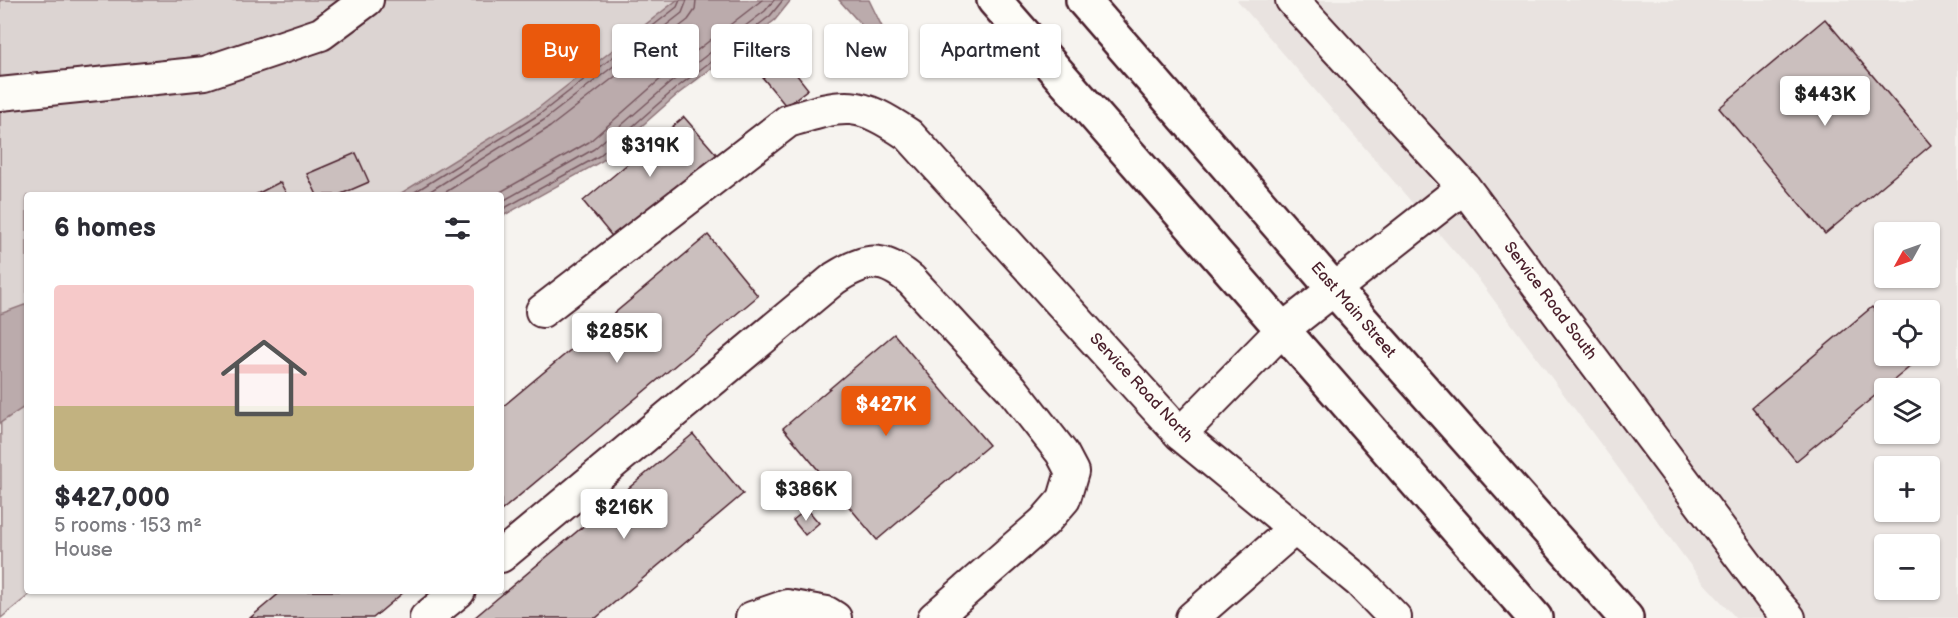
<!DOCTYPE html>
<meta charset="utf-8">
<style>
:root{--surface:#fff;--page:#f2f2f3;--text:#2b2b33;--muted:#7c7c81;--accent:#ea580c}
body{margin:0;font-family:"Balsamiq Sans",sans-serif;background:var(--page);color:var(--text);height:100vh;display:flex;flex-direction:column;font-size:22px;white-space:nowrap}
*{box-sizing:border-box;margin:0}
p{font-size:20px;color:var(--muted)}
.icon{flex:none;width:33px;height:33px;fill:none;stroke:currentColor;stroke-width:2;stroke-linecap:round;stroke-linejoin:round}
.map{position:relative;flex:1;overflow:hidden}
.details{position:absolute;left:24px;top:192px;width:480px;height:402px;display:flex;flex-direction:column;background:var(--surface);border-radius:6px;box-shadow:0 2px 4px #0004}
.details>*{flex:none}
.top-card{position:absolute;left:522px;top:24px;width:570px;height:54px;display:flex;gap:12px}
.needle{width:39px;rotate:230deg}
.controls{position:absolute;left:1874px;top:222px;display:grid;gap:12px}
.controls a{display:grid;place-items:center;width:66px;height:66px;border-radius:6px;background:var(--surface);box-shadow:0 2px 4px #0004;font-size:30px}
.price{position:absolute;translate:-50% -51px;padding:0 14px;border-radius:6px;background:#fff;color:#222;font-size:20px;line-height:39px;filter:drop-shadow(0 2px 3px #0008)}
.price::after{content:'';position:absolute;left:50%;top:36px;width:18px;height:14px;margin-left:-9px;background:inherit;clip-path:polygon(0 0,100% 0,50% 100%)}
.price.current{background:var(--accent);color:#fff}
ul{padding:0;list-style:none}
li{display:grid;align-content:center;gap:12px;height:318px;padding:0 30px}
li span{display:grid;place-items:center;height:186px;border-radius:6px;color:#555}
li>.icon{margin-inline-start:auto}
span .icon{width:108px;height:108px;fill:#fffc;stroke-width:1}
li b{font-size:26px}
h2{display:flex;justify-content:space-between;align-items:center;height:72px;padding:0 30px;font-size:26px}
.chip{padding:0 21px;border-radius:6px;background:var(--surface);box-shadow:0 2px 4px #0004;font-size:21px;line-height:54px}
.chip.current{background:var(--accent);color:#fff}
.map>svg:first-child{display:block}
.built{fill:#e9e3e0;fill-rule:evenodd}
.green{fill:#dcd4d2;stroke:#937a7e;stroke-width:1.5}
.water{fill:#bbabac;stroke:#8e7378;stroke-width:1.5}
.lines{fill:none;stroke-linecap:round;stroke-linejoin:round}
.shore{stroke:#77575f;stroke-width:1.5}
.building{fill:#cbbfbe;stroke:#4a1f2b;stroke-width:1.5}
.minor-casing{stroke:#4a1f2b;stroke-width:36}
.major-casing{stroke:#4a1f2b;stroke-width:38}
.minor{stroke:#fdfcf7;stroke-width:32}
.major{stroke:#fdfcf7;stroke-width:33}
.labels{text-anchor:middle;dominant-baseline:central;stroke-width:6;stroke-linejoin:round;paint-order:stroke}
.street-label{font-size:16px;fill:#4a1f2b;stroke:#fdfcf7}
</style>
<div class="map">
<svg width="1958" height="618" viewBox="0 0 1958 618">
<rect width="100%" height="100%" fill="#f6f3ef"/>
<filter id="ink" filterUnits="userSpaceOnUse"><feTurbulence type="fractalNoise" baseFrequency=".0167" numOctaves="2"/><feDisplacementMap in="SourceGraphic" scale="12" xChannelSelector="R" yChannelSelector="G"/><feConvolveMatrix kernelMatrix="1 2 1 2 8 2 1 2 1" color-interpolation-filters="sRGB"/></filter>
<g filter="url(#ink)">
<path class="built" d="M 1237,0 L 1958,0 L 1958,618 L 1736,618 L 1702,581 L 1479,280 ZM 1884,232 L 1929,232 L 1929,278 L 1884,278 ZM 1884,310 L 1929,310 L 1929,356 L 1884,356 ZM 1884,388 L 1929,388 L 1929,434 L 1884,434 ZM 1884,466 L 1929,466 L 1929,512 L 1884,512 ZM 1884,544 L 1929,544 L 1929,590 L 1884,590 Z"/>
<path class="green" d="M 0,0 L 747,0 L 501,195 L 27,195 L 27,591 L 34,591 L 1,618 Z"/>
<path class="water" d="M 677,0 L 791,0 L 775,20 L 678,94 L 602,161 L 501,217 L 501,195 L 398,195 L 537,109 Z
M 839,0 L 869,0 L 884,31 L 884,50 Z
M 27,304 L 27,405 L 0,423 L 0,314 Z"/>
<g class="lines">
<path class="shore" d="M 410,195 L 540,114 L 677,7 L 680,0
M 424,195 L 544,120 L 682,13 L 687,0
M 441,195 L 550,127 L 688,20 L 695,10 L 696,0
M 495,195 L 589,142 L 664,76 L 762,0
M 501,202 L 594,149 L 670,83 L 765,11 L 774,0
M 501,210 L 599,156 L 675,89 L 770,16 L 783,0"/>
</g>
<path class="building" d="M 1825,19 L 1931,145 L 1825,234 L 1719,108 Z
M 785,60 L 808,89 L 786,106 L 763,78 Z
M 684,117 L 717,155 L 615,240 L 583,201 Z
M 356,153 L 369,182 L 339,195 L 317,195 L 307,174 Z
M 280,182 L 287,195 L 255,195 Z
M 708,235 L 758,296 L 501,511 L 501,408 Z
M 1872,307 L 1884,321 L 1884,356 L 1913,356 L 1917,361 L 1796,461 L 1752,407 Z
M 894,334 L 989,445 L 877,540 L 783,428 Z
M 693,434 L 743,494 L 596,618 L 474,618 Z
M 807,509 L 819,523 L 805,535 L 793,520 Z
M 282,591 L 405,591 L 373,618 L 250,618 Z"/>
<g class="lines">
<defs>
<path id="minor" d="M 1292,0 L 1464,187 L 1770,596 L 1789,618
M 0,94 L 205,73 L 321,34 L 367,0
M 542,311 L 788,121 C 847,103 857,100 909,135 L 1180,434 L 1360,582 L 1395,618
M 1180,434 L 1282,330 L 1464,187
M 501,556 L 835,278 C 866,258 883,256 911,280 L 1012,389 L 1062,453 L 1072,472 L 1064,499 L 1044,522 L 934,618
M 426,618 L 459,591
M 752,618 L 787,606 L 827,613 L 835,618
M 1192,618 L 1295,528"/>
<path id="major" d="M 994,0 L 1535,618
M 1083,0 L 1333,288 L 1626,618"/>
</defs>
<use href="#minor" class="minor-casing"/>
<use href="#major" class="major-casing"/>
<use href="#minor" class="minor"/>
<use href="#major" class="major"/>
</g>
</g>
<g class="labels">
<g class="street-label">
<text transform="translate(1550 301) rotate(53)">Service Road South</text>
<text transform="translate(1353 310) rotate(49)">East Main Street</text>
<text transform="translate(1141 388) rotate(47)">Service Road North</text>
</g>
</g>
</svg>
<div class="controls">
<a><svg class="needle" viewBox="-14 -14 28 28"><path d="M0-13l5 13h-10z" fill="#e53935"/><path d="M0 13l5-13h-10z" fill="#7c7c81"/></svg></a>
<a><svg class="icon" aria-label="locate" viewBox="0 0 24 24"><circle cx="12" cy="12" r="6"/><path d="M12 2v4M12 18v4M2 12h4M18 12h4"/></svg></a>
<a><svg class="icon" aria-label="layers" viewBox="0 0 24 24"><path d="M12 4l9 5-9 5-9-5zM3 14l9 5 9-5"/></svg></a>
<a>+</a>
<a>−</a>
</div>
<b class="price" style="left:1825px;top:127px">$443K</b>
<b class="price" style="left:650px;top:178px">$319K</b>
<b class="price" style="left:617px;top:364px">$285K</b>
<b class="price current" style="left:886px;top:437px">$427K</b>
<b class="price" style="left:806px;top:522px">$386K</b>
<b class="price" style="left:624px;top:540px">$216K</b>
<div class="top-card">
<a class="chip current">Buy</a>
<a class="chip">Rent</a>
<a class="chip">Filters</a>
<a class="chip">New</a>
<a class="chip">Apartment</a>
</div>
<section class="details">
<h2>6 homes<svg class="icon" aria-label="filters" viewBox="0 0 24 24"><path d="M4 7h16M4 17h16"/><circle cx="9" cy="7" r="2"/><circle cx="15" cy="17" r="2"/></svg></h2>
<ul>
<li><span style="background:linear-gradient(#f6c9c9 65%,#c2b280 0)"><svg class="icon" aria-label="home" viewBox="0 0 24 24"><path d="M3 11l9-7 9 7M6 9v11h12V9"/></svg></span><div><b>$427,000</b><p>5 rooms · 153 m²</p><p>House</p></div></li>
</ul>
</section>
</div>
